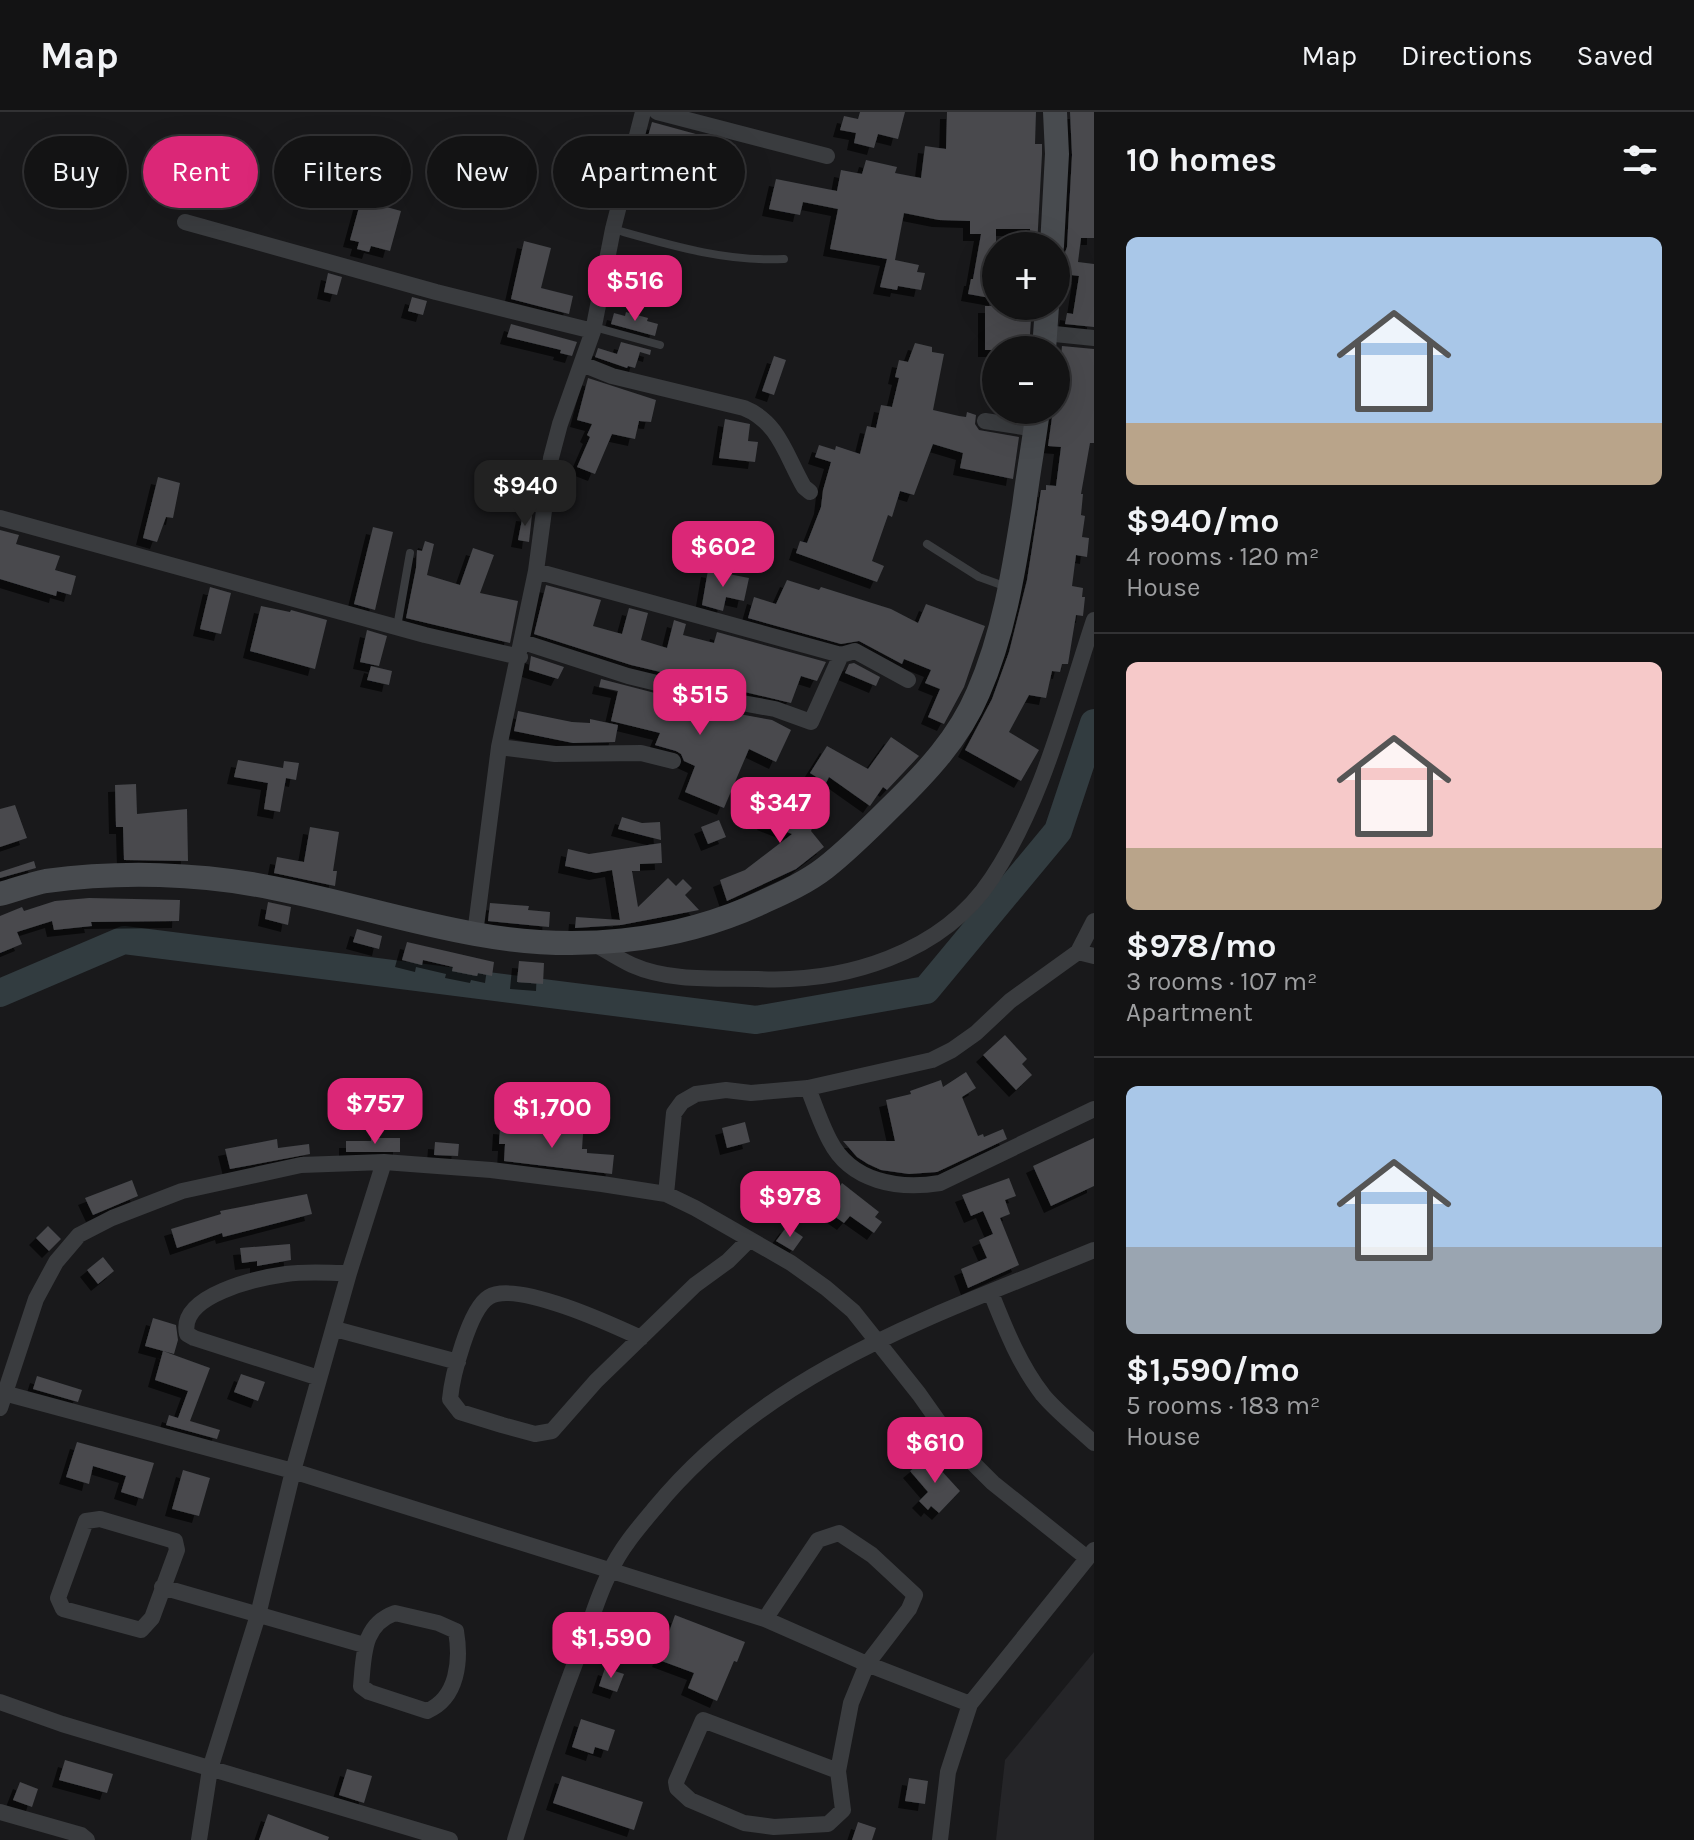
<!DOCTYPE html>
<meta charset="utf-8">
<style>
:root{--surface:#131314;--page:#202022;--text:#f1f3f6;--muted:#9d9ea0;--line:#323234;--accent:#db2777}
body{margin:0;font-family:Karla,sans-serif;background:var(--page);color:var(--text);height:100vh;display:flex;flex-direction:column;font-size:30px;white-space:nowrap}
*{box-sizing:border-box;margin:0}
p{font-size:26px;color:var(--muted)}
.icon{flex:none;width:44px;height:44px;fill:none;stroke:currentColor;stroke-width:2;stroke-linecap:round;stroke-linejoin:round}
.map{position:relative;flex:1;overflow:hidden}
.panel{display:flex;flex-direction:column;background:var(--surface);width:600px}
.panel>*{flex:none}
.guide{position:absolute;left:24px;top:24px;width:760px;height:72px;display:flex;gap:16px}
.buttons{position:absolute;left:982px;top:120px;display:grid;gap:16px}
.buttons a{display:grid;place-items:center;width:88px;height:88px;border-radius:50%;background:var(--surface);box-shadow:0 8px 32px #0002,0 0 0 2px var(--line);font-size:40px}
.price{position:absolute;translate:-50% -68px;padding:0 18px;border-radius:16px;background:var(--accent);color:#fff;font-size:26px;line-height:52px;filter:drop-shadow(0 2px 4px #0008)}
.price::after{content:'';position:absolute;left:50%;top:48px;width:24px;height:18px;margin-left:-12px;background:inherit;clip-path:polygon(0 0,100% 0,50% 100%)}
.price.active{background:#222;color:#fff}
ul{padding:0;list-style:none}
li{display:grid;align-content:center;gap:16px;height:424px;padding:0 32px}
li+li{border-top:2px solid var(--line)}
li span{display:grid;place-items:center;height:248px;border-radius:12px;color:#555}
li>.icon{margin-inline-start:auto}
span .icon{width:144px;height:144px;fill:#fffc;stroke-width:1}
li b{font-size:34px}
h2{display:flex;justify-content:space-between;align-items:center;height:96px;padding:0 32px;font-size:34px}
.tag{padding:0 28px;border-radius:36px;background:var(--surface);box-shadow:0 8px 32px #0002,0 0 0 2px var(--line);font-size:28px;line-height:72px}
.tag.active{background:var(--accent);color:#fff}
header{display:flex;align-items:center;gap:48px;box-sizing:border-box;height:112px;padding:0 40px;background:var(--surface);border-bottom:2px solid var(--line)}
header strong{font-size:38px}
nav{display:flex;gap:44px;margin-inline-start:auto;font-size:28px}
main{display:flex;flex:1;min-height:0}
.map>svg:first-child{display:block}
.built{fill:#252528}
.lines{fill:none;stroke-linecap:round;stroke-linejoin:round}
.river{stroke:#323c40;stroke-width:28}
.building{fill:#48494d;filter:url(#shadow)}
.lane{stroke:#3a3c3f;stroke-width:8}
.street{stroke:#3a3c3f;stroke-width:16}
.secondary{stroke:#484b4f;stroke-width:24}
</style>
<header>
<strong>Map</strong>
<nav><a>Map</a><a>Directions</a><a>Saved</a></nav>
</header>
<main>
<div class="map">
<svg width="1094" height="1728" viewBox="0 0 1094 1728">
<defs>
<filter id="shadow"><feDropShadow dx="-7" dy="7" stdDeviation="0" flood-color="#0009"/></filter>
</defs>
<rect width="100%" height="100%" fill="#19191b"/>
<path class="built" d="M 1094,1540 L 1094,1728 L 996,1728 L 1005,1648 Z"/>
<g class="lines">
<path class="river" d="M 0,881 L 124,828 L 756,908 L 926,878 L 1058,719 L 1094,611"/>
</g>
<path class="building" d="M 860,0 L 905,0 L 898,27 L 878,22 L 874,36 L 854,31 L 856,21 L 840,18 L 844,4 L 858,7 Z
M 947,0 L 1036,0 L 1035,32 L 1042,32 L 1042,42 L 1037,134 L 1030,134 L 1030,117 L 996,117 L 996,187 L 968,182 L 971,167 L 973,167 L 981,122 L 970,122 L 970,109 L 939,108 L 904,101 L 895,148 L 919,153 L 917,160 L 925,161 L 921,178 L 898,174 L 897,178 L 880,175 L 887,147 L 830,137 L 838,97 L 803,90 L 800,103 L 769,97 L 776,67 L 837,79 L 841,58 L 862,62 L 866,48 L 897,55 L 895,61 L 921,66 L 925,34 L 946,37 Z
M 1070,0 L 1094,0 L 1094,126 L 1081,126 L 1078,150 L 1094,152 L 1094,215 L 1065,212 L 1067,201 L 1073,202 L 1079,164 L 1056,161 L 1056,148 L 1064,143 L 1067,135 L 1072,43 Z
M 652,10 L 736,33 L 730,58 L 698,51 L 700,44 L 662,35 L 661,38 L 645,35 Z
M 361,88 L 401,99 L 390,139 L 371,134 L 369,140 L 357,137 L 359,130 L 350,128 Z
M 524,129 L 551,136 L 541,176 L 573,184 L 569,202 L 511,187 Z
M 328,161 L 342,165 L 337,183 L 324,180 Z
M 412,185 L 427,189 L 423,203 L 408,199 Z
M 985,194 L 1017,194 L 1017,206 L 1031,207 L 1029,238 L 985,238 Z
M 626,200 L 648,206 L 647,209 L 658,212 L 655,224 L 611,212 L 614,201 L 625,204 Z
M 511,212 L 577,230 L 572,244 L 560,241 L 561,238 L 507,225 Z
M 621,230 L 651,238 L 650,243 L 640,240 L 635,256 L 628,254 L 627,256 L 595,245 L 598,236 L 617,242 Z
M 915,231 L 932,235 L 932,240 L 944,242 L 933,298 L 959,304 L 966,305 L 967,300 L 976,303 L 975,312 L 979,318 L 1019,325 L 1013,367 L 960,356 L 963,341 L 933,332 L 914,383 L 900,379 L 892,405 L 888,403 L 872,449 L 884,454 L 877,470 L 796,441 L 800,429 L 807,431 L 821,395 L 823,378 L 831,350 L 815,345 L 819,333 L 835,338 L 836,334 L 860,342 L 867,314 L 876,316 L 881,293 L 892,295 L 899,266 L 895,265 L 899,248 L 908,250 Z
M 1062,234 L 1094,237 L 1094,331 L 1090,331 L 1081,382 L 1083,382 L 1081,403 L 1085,404 L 1082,425 L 1089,426 L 1087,445 L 1076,443 L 1072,474 L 1083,476 L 1082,485 L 1085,485 L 1083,504 L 1076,503 L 1068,552 L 1062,552 L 1060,560 L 1052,559 L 1046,586 L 1029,583 L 1009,620 L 1039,638 L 1021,669 L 965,638 L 992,587 L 1009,540 L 1027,468 L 1041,378 L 1046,378 L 1046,373 L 1056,374 L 1061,335 L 1048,334 L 1053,298 L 1056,298 Z
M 774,244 L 786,248 L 774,283 L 762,279 Z
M 588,266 L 656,288 L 651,310 L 639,309 L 635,327 L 612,322 L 595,362 L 577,355 L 590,325 L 587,323 L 592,312 L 577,308 Z
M 725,307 L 750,312 L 748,329 L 758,330 L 755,350 L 719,346 Z
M 158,365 L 180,371 L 173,406 L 166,405 L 157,430 L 143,426 Z
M 523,402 L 532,403 L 529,430 L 518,428 Z
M 373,415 L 393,420 L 375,498 L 354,492 Z
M 0,418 L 19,423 L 16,432 L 60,444 L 55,458 L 76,464 L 71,483 L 57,479 L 56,484 L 0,467 Z
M 425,429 L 434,432 L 427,463 L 460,473 L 473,436 L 494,443 L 480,481 L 518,489 L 510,531 L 406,506 L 416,456 L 417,438 L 422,439 Z
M 708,458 L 749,466 L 744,489 L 726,485 L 723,499 L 702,493 Z
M 787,468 L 819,478 L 821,475 L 891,497 L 918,511 L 926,492 L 985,514 L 964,575 L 944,612 L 928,605 L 940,577 L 925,571 L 931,558 L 904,547 L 902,552 L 859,529 L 841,532 L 748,506 L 754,485 L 776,492 Z
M 546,473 L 601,488 L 593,514 L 622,522 L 629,496 L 648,501 L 641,528 L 667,536 L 674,508 L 686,512 L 683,523 L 714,531 L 717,520 L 826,550 L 817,569 L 801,564 L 791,591 L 631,553 L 534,522 Z
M 210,475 L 231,481 L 221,522 L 200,517 Z
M 261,494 L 290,500 L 291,498 L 327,508 L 315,557 L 250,539 Z
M 367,518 L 387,524 L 379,554 L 360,550 Z
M 531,544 L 564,555 L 558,567 L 529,558 Z
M 854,551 L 880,565 L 876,574 L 845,561 L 849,552 Z
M 371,554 L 392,559 L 389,573 L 367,568 Z
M 601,567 L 728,600 L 772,608 L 791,618 L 776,650 L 749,637 L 724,696 L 685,680 L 695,654 L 684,649 L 681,642 L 676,639 L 655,633 L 660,621 L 611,609 L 618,579 L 599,575 Z
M 518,599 L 572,610 L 590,611 L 590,607 L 618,613 L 615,630 L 573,631 L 514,619 Z
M 891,625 L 919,644 L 887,678 L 883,675 L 870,694 L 829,665 L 826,671 L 810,661 L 827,634 L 868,657 Z
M 238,648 L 283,656 L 284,649 L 299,651 L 296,668 L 286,666 L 280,700 L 264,697 L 268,671 L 234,665 Z
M 794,665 L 808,675 L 795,693 L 818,702 L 811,719 L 824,735 L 796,757 L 727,789 L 720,768 L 745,758 L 792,722 L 764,711 Z
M 136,672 L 137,702 L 187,697 L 188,749 L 124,748 L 123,715 L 116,715 L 115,673 Z
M 15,693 L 27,726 L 0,735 L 0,697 Z
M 622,705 L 642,711 L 660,710 L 661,728 L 618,717 Z
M 719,708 L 726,725 L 708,732 L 701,715 Z
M 310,715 L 339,720 L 333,759 L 337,759 L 335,774 L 274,761 L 277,745 L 304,750 Z
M 661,731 L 662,751 L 640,752 L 640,759 L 632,759 L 638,795 L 668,766 L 676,774 L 683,767 L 692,776 L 685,783 L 699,798 L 621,813 L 575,816 L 576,805 L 620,808 L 612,758 L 596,761 L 565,754 L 568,737 L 589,742 Z
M 34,749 L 36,756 L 0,766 L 0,760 Z
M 89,786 L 180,788 L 179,809 L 91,810 L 92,814 L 54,818 L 52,809 L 17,820 L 22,832 L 0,841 L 0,804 L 22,795 L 24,799 L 55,789 Z
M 268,790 L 291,795 L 288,813 L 265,807 Z
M 490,791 L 529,794 L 528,798 L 550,800 L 549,815 L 488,809 Z
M 357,817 L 382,824 L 379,837 L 353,830 Z
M 407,830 L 494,850 L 492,864 L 478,861 L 477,864 L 452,859 L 453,855 L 423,848 L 422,853 L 402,848 Z
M 519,849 L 544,851 L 543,872 L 517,870 Z
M 1005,923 L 1027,947 L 1022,952 L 1032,963 L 1016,978 L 983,943 Z
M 966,960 L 976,976 L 962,985 L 978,1024 L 983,1022 L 984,1025 L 1003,1017 L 1007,1027 L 937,1060 L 909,1062 L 881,1058 L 868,1052 L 857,1045 L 843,1029 L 895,1029 L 886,988 L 911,982 L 910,979 L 941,968 L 943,975 Z
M 745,1010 L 750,1030 L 727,1036 L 722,1016 Z
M 500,1015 L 583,1022 L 582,1037 L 587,1037 L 587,1041 L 614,1043 L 612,1062 L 504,1049 L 505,1032 L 499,1032 Z
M 371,1026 L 400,1026 L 400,1040 L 346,1040 L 346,1029 L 371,1029 Z
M 1094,1026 L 1094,1074 L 1051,1094 L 1033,1054 Z
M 277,1027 L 278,1036 L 309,1032 L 310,1042 L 230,1057 L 225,1037 Z
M 435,1030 L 459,1032 L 458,1044 L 434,1043 Z
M 1009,1066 L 1016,1084 L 1005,1088 L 1010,1102 L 1000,1106 L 1019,1153 L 968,1176 L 961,1157 L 987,1146 L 979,1128 L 993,1122 L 983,1099 L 971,1104 L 962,1083 Z
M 132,1068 L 138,1084 L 93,1103 L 85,1086 Z
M 842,1071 L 879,1100 L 875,1105 L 882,1110 L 874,1121 L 850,1104 L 844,1111 L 824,1097 Z
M 307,1082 L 312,1102 L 223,1125 L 222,1121 L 177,1136 L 171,1117 L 221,1102 L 220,1099 Z
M 48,1114 L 61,1127 L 49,1139 L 36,1126 Z
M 787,1114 L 803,1125 L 793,1139 L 776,1129 Z
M 290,1132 L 291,1148 L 257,1154 L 257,1149 L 242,1151 L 240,1136 Z
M 103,1145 L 114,1159 L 98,1172 L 87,1158 Z
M 153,1206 L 176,1213 L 178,1228 L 174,1242 L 145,1234 Z
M 163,1239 L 210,1256 L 190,1309 L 220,1318 L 217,1327 L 166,1313 L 169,1303 L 178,1306 L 188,1279 L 155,1268 Z
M 241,1262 L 265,1270 L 258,1289 L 234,1280 Z
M 37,1264 L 82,1278 L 78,1290 L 33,1277 Z
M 77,1330 L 154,1351 L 143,1387 L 121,1380 L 126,1364 L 93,1354 L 89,1372 L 66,1365 Z
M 928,1344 L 960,1379 L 939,1401 L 931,1394 L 928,1398 L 919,1389 L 928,1380 L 910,1359 Z
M 183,1358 L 210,1366 L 199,1404 L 172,1397 Z
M 675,1503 L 745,1530 L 737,1550 L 734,1549 L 717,1589 L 688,1576 L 694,1561 L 659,1548 Z
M 605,1556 L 624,1562 L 617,1580 L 599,1574 Z
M 581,1607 L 615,1618 L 608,1639 L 595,1635 L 593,1642 L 572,1635 Z
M 65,1648 L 113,1662 L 107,1681 L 59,1668 Z
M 347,1657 L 372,1664 L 364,1691 L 339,1683 Z
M 562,1664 L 643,1690 L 634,1718 L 553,1691 Z
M 909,1666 L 928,1669 L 925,1692 L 905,1689 Z
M 20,1670 L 38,1677 L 32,1695 L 13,1688 Z
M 268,1702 L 329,1725 L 328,1728 L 259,1728 Z
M 858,1710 L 876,1716 L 872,1728 L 852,1728 Z"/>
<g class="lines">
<path class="lane" d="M 613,117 C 670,133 725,150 784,147
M 594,215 L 660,233
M 927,432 L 979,465 L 1007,475
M 397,515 L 410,441"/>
<path class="street" d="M 657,0 L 827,44
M 185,110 L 436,180 L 593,219
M 1045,221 L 1094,226
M 582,252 L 612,264 L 744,296 C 779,310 786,344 804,375 L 810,380
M 985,309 L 1036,317
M 0,406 L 425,523 L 520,545
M 536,459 L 841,543 L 855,539 L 908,568
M 523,530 L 628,564 L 731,589 L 775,597 L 811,610 L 841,543
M 499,635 L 555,642 L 641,641 L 673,649
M 475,822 L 499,635 L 536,459 L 551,346 L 560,312 L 593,219 L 613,117 L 643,0
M 595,832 C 607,839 619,847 632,853 C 670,870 717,866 758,867 C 844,871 942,842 992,766 C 1043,689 1065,595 1094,508
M 1078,840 L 1094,809
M 808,976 C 815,994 821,1012 830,1029 C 851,1070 899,1078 940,1071 L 1094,997
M 666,1082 L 674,1001 L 682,990 L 696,982 L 726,978 L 751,981 L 808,976 L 932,948 L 952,938 L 976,921 L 1010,889 L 1078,840 L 1094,844
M 991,1181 C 1005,1216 1019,1252 1043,1283 C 1058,1301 1077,1315 1094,1331
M 335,1217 L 458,1250
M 641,1226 C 613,1213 516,1168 489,1185 C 469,1197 452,1265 450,1287 L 460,1300 L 502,1313 L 535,1322 L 552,1319 L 596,1269 L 695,1173 L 728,1149 L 749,1128
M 319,1266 L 194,1226 L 187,1222 C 178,1183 258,1166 286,1162 C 306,1159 328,1161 349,1161
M 0,1280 L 293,1359 L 765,1507 L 867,1552 L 970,1592
M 0,1296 L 36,1187 L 56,1150 L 79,1123 L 112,1106 L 182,1079 L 301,1053 L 384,1050 L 491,1058 L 602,1072 L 666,1082 L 695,1096 L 791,1151 L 826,1176 L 853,1199 L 919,1282 L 955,1333 L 993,1371 L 1087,1446
M 100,1407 L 175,1429 L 177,1438 L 152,1506 L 141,1518 L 63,1497 L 58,1486 L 86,1409 Z
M 162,1475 L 364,1533
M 395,1501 L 438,1511 L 456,1519 C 461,1548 458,1586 427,1599 L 369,1580 L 361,1574 C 364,1544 362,1513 395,1501 Z
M 765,1507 L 818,1428 L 839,1421 L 872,1443 L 915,1483 L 909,1497 L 867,1552 L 851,1591 L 838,1659 L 843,1698 L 828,1712 L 774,1715 L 744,1711 L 690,1688 L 677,1676 L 676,1670 L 703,1608 L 838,1659
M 0,1590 L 62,1612 L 450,1728
M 0,1700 L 81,1723 L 87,1728
M 199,1728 L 210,1657 L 258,1503 L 293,1359 L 349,1161 L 384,1050
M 515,1728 C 536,1660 558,1594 584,1528 C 592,1505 599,1481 610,1460 C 620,1437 639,1415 655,1396 C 769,1257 934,1204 1094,1138
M 940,1728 L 948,1660 L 970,1592 L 1094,1438"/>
<path class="secondary" d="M 1052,134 L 1057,42 L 1055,0
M 1044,238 L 1047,194
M 0,782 C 15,778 31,772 46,769 C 120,759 200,761 273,776 C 341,789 407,810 475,822 C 573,840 674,832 765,789 C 785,780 807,770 825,756 C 848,738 870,716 891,695 C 926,661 959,626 978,581 C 1004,522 1014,457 1024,394 C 1028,362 1034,330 1038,298"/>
</g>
</svg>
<div class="buttons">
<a>+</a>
<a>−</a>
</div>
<b class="price" style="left:635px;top:211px">$516</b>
<b class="price active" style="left:525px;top:416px">$940</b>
<b class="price" style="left:723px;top:477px">$602</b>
<b class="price" style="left:700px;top:625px">$515</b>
<b class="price" style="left:780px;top:733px">$347</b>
<b class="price" style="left:375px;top:1034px">$757</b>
<b class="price" style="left:552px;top:1038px">$1,700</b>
<b class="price" style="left:790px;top:1127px">$978</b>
<b class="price" style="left:935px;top:1373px">$610</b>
<b class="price" style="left:611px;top:1568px">$1,590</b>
<div class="guide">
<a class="tag">Buy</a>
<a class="tag active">Rent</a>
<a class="tag">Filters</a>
<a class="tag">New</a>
<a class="tag">Apartment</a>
</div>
</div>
<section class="panel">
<h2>10 homes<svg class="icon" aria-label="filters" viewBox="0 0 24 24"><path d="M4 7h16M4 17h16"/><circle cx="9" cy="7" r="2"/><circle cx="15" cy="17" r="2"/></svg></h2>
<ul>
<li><span style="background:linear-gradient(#a9c7e8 75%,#b9a48a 0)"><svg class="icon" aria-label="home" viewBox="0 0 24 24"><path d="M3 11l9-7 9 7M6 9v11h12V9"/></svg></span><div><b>$940/mo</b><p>4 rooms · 120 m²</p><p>House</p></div></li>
<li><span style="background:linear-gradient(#f6c9c9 75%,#b9a48a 0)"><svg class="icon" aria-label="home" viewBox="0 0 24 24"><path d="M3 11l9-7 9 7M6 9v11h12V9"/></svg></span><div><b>$978/mo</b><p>3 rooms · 107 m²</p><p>Apartment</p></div></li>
<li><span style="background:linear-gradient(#a9c7e8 65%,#9aa5b1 0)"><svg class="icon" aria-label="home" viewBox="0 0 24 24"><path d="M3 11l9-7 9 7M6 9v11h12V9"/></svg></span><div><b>$1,590/mo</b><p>5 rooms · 183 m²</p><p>House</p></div></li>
</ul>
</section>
</main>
